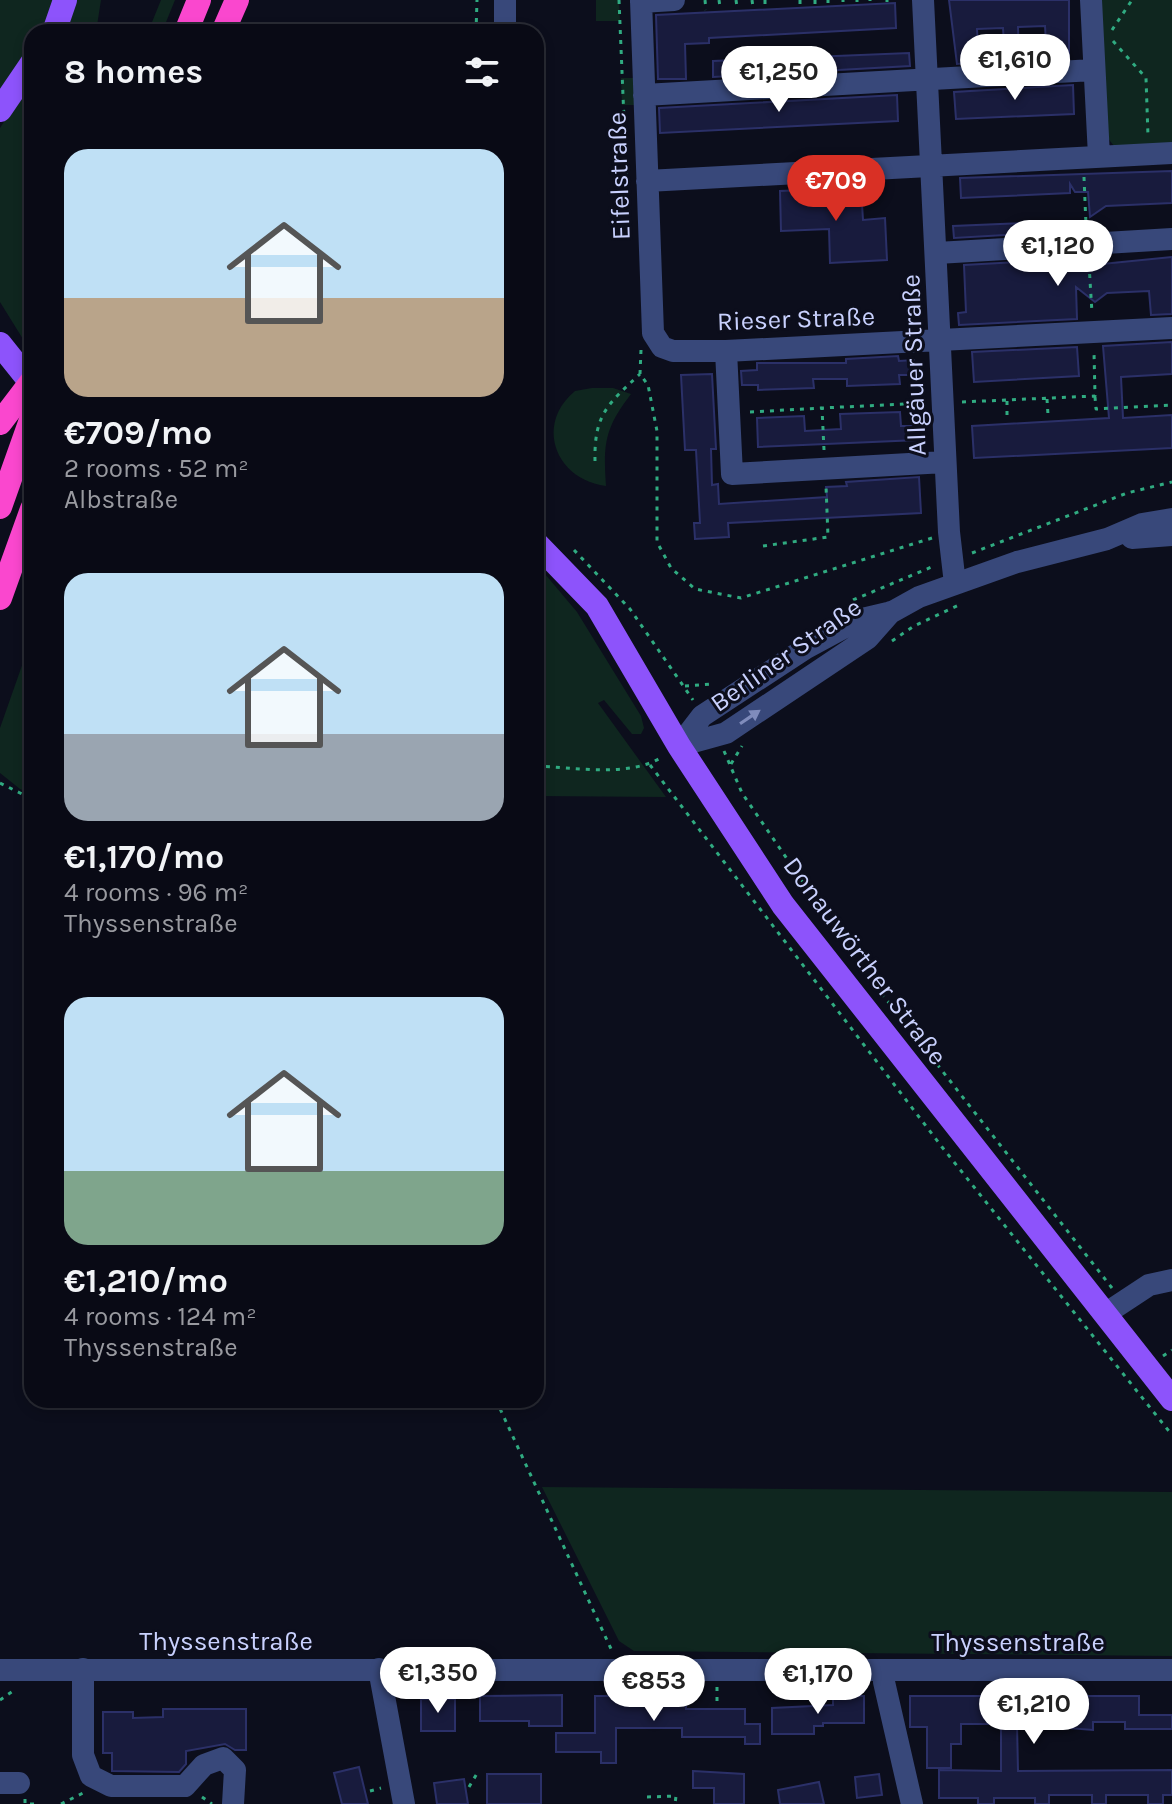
<!DOCTYPE html>
<meta charset="utf-8">
<style>
:root{--surface:#090a15;--page:#171822;--text:#f1f3f6;--muted:#999aa0;--line:#292b34;--accent:#d93025}
body{margin:0;font-family:Karla,sans-serif;background:var(--page);color:var(--text);height:100vh;display:flex;flex-direction:column;font-size:30px;white-space:nowrap}
*{box-sizing:border-box;margin:0}
p{font-size:26px;color:var(--muted)}
.icon{flex:none;width:44px;height:44px;fill:none;stroke:currentColor;stroke-width:2;stroke-linecap:round;stroke-linejoin:round}
.map{position:relative;flex:1;overflow:hidden}
.sheet{position:absolute;left:24px;top:24px;width:520px;height:1384px;display:flex;flex-direction:column;background:var(--surface);border-radius:24px;box-shadow:0 4px 12px #0003,0 0 0 2px var(--line)}
.sheet>*{flex:none}
.price{position:absolute;translate:-50% -68px;padding:0 18px;border-radius:28px;background:#fff;color:#222;font-size:26px;line-height:52px;filter:drop-shadow(0 2px 4px #0008)}
.price::after{content:'';position:absolute;left:50%;top:48px;width:24px;height:18px;margin-left:-12px;background:inherit;clip-path:polygon(0 0,100% 0,50% 100%)}
.price.active{background:var(--accent);color:#fff}
ul{padding:0;list-style:none}
li{display:grid;align-content:center;gap:16px;height:424px;padding:0 40px}
li span{display:grid;place-items:center;height:248px;border-radius:24px;color:#555}
li>.icon{margin-inline-start:auto}
span .icon{width:144px;height:144px;fill:#fffc;stroke-width:1}
li b{font-size:34px}
h2{display:flex;justify-content:space-between;align-items:center;height:96px;padding:0 40px;font-size:34px}
.map>svg:first-child{display:block}
.green{fill:#0f261f}
.building{fill:#181b3d;stroke:#2b3068;stroke-width:2}
.lines{fill:none;stroke-linecap:round;stroke-linejoin:round}
.path{stroke:#30ab81;stroke-width:3;stroke-dasharray:4 6;stroke-linecap:butt}
.minor{stroke:#38487a;stroke-width:22}
.major{stroke:#8d53fb;stroke-width:24}
.highway{stroke:#fa47ce;stroke-width:24}
.highway-bridge{stroke:#fa47ce;stroke-width:24}
.oneway{fill:#808cbc}
.labels{text-anchor:middle;dominant-baseline:central;stroke-width:6;stroke-linejoin:round;paint-order:stroke}
.street-label{font-size:26px;fill:#c9d1fe;stroke:#0c0e1c}
</style>
<div class="map">
<svg width="1172" height="1804" viewBox="0 0 1172 1804">
<rect width="100%" height="100%" fill="#0c0e1c"/>
<path class="green" d="M 0,0 L 54,0 L 43,32 L 32,32 L 32,47 L 0,97 Z
M 72,0 L 101,0 L 96,32 L 62,32 Z
M 161,0 L 175,0 L 162,32 L 148,32 Z
M 596,0 L 619,0 L 620,21 L 596,21 Z
M 1099,0 L 1172,0 L 1172,143 L 1114,146 L 1107,137 Z
M 32,78 L 32,349 L 31,352 L 0,302 L 0,128 Z
M 621,78 L 637,78 L 637,105 L 622,105 Z
M 592,388 L 613,388 L 631,394 C 605,428 603,443 606,486 C 556,480 534,425 575,391 Z
M 545,574 L 577,612 L 641,716 L 644,728 L 641,734 L 632,734 L 604,700 L 598,703 L 666,797 L 536,796 L 536,576 Z
M 32,637 L 32,794 L 20,789 L 0,773 L 0,728 Z
M 542,1487 L 1172,1492 L 1172,1656 L 634,1651 L 619,1641 Z"/>
<path class="building" d="M 949,0 L 1069,0 L 1069,57 L 1047,59 L 1045,26 L 1018,27 L 1019,60 L 1005,61 L 1003,28 L 977,29 L 979,62 L 957,64 Z
M 895,3 L 896,28 L 709,38 L 709,43 L 685,44 L 686,79 L 658,79 L 656,15 Z
M 909,53 L 910,66 L 713,77 L 713,61 Z
M 1073,85 L 1074,114 L 956,119 L 954,92 Z
M 897,95 L 898,121 L 660,133 L 659,108 Z
M 1172,171 L 1172,203 L 1106,206 L 1090,217 L 1088,192 L 1075,192 L 1070,184 L 1070,193 L 961,198 L 960,178 Z
M 861,188 L 863,220 L 885,218 L 887,260 L 830,263 L 829,229 L 781,231 L 780,191 Z
M 1071,221 L 1072,231 L 954,238 L 953,226 Z
M 1172,257 L 1172,314 L 1151,315 L 1149,291 L 1107,293 L 1095,302 L 1076,287 L 1077,319 L 959,325 L 958,313 L 966,312 L 964,265 L 1073,259 L 1073,264 L 1102,264 Z
M 1172,342 L 1172,374 L 1121,377 L 1123,418 L 1172,415 L 1172,448 L 974,458 L 972,426 L 1109,418 L 1103,346 Z
M 1077,347 L 1079,376 L 974,382 L 972,352 Z
M 898,356 L 899,361 L 914,360 L 914,375 L 899,375 L 900,384 L 847,386 L 847,379 L 813,379 L 814,388 L 758,390 L 758,385 L 742,385 L 741,371 L 757,370 L 757,363 L 846,363 L 846,359 Z
M 712,374 L 716,449 L 711,449 L 712,485 L 718,484 L 719,504 L 827,497 L 826,487 L 847,486 L 846,482 L 919,477 L 921,513 L 728,523 L 729,537 L 695,539 L 694,523 L 700,523 L 696,450 L 685,450 L 681,375 Z
M 900,412 L 901,426 L 917,426 L 918,440 L 758,447 L 757,418 L 804,416 L 805,431 L 841,429 L 840,414 Z
M 562,1695 L 562,1726 L 529,1726 L 529,1721 L 480,1721 L 480,1696 Z
M 595,1696 L 686,1696 L 686,1709 L 745,1709 L 745,1724 L 760,1724 L 760,1744 L 745,1744 L 745,1737 L 682,1737 L 682,1728 L 616,1728 L 616,1763 L 601,1763 L 601,1752 L 556,1752 L 556,1733 L 595,1733 Z
M 833,1696 L 864,1696 L 864,1723 L 823,1723 L 823,1726 L 814,1726 L 814,1734 L 772,1734 L 772,1708 L 833,1705 Z
M 910,1696 L 1139,1696 L 1139,1715 L 1172,1715 L 1172,1729 L 1125,1729 L 1125,1722 L 1093,1722 L 1093,1730 L 1017,1724 L 1018,1771 L 1172,1770 L 1172,1795 L 1163,1795 L 1163,1804 L 1148,1804 L 1148,1795 L 1106,1795 L 1106,1804 L 1092,1804 L 1092,1795 L 1049,1795 L 1049,1804 L 1035,1804 L 1035,1798 L 994,1798 L 994,1804 L 978,1804 L 978,1798 L 939,1798 L 939,1770 L 1001,1771 L 1001,1724 L 961,1724 L 961,1744 L 951,1744 L 951,1768 L 927,1768 L 927,1727 L 910,1727 Z
M 421,1699 L 455,1699 L 455,1731 L 421,1731 Z
M 163,1709 L 246,1709 L 246,1750 L 235,1750 L 225,1744 L 186,1751 L 186,1764 L 179,1772 L 112,1771 L 112,1753 L 103,1753 L 103,1712 L 133,1712 L 133,1718 L 163,1717 Z
M 359,1767 L 368,1804 L 342,1804 L 334,1773 Z
M 693,1771 L 744,1774 L 744,1804 L 714,1804 L 714,1788 L 693,1788 Z
M 487,1774 L 541,1774 L 541,1804 L 487,1804 Z
M 879,1774 L 882,1795 L 857,1798 L 855,1777 Z
M 464,1779 L 468,1804 L 437,1804 L 434,1783 Z
M 819,1782 L 824,1804 L 780,1804 L 778,1790 Z"/>
<g class="lines">
<path class="path" d="M 619,0 L 628,215
M 705,0 L 706,10
M 719,0 L 720,7
M 736,0 L 737,7
M 752,0 L 753,7
M 765,0 L 765,7
M 800,0 L 800,5
M 815,0 L 815,4
M 828,0 L 828,3
M 843,0 L 843,2
M 857,0 L 857,2
M 870,0 L 870,1
M 887,0 L 887,2
M 1112,30 L 1132,0
M 476,32 L 477,0
M 1113,41 L 1146,78 L 1148,136
M 1084,177 L 1086,225
M 1089,264 L 1092,313
M 641,350 L 640,374 L 648,385 L 657,431 L 657,542 L 671,568 L 695,589 L 741,598 L 932,538
M 1095,397 L 1096,409 L 1172,405
M 1047,399 L 1048,415
M 1007,401 L 1007,418
M 962,402 L 1095,396 L 1094,352
M 750,412 L 822,408
M 824,450 L 822,408 L 924,403
M 595,461 C 594,414 608,404 640,374
M 536,515 L 545,523
M 763,546 L 828,537 L 826,486
M 574,550 L 630,609 L 693,700
M 972,553 L 1127,493 L 1172,482
M 853,600 L 934,566
M 892,641 L 914,626 L 959,605
M 685,686 L 713,684
M 724,751 L 742,793 L 861,967 L 1112,1288
M 731,764 L 742,746
M 650,765 L 942,1147 L 1172,1435
M 536,766 C 573,767 629,778 662,757
M 0,783 L 32,799
M 1163,1356 L 1172,1350
M 496,1400 L 612,1651
M 717,1687 L 717,1703
M 0,1700 L 16,1689
M 469,1787 L 479,1770
M 370,1791 L 381,1788
M 202,1797 L 212,1804
M 647,1797 L 676,1796 L 675,1804
M 25,1799 L 25,1804 L 36,1804
M 61,1804 L 83,1793"/>
<path class="minor" d="M 641,0 L 653,333 L 662,347 L 673,351 L 726,351 L 1172,328
M 923,0 L 949,532 L 955,584
M 1091,0 L 1099,156
M 641,2 L 674,0
M 505,32 L 505,0
M 644,95 L 1094,70
M 647,181 L 1172,153
M 937,253 L 1172,239
M 726,351 L 732,474 L 945,462
M 1132,538 L 1172,535
M 679,746 L 702,716 L 806,648 L 858,620 L 892,612 L 919,597 L 1017,562 L 1107,539 L 1142,524 L 1172,519
M 679,746 L 726,733 L 868,638 L 891,612
M 1105,1314 L 1149,1285 L 1172,1280
M 83,1669 L 83,1755 L 91,1776 L 111,1786 L 185,1786 L 204,1765 L 223,1758 L 235,1770 L 233,1804
M 379,1669 L 404,1804
M 0,1670 L 1172,1670
M 884,1670 L 884,1682 L 912,1804
M 0,1783 L 19,1783"/>
<path class="major" d="M 54,32 L 65,0
M 0,110 L 32,63
M 0,344 L 32,384
M 536,543 L 597,606 L 679,746 L 783,905 L 1172,1399"/>
<path class="highway" d="M 186,32 L 199,0
M 223,32 L 237,0
M 0,507 L 32,417
M 0,598 L 32,509"/>
<path class="highway-bridge" d="M 0,423 L 32,381"/>
</g>
<defs><path id="oneway-solid" d="M-6-.8H1V-3.2L6.5 0L1 3.2V.8H-6Z" transform="scale(2)"/></defs>
<use class="oneway" href="#oneway-solid" transform="translate(750 717) rotate(-34)"/>
<g class="labels">
<g class="street-label">
<text transform="translate(619 176) rotate(-92)">Eifelstraße</text>
<text transform="translate(796 319) rotate(-2)">Rieser Straße</text>
<text transform="translate(914 365) rotate(-92)">Allgäuer Straße</text>
<text transform="translate(786 655) rotate(-35)">Berliner Straße</text>
<text transform="translate(865 961) rotate(53)">Donauwörther Straße</text>
<text x="226" y="1641">Thyssenstraße</text>
<text x="1018" y="1642">Thyssenstraße</text>
</g>
</g>
</svg>
<b class="price" style="left:1015px;top:102px">€1,610</b>
<b class="price" style="left:779px;top:114px">€1,250</b>
<b class="price active" style="left:836px;top:223px">€709</b>
<b class="price" style="left:1058px;top:288px">€1,120</b>
<b class="price" style="left:438px;top:1715px">€1,350</b>
<b class="price" style="left:818px;top:1716px">€1,170</b>
<b class="price" style="left:654px;top:1723px">€853</b>
<b class="price" style="left:1034px;top:1746px">€1,210</b>
<section class="sheet">
<h2>8 homes<svg class="icon" aria-label="filters" viewBox="0 0 24 24"><path d="M4 7h16M4 17h16"/><circle cx="9" cy="7" r="2"/><circle cx="15" cy="17" r="2"/></svg></h2>
<ul>
<li><span style="background:linear-gradient(#bfe0f5 60%,#b9a48a 0)"><svg class="icon" aria-label="home" viewBox="0 0 24 24"><path d="M3 11l9-7 9 7M6 9v11h12V9"/></svg></span><div><b>€709/mo</b><p>2 rooms · 52 m²</p><p>Albstraße</p></div></li>
<li><span style="background:linear-gradient(#bfe0f5 65%,#9aa5b1 0)"><svg class="icon" aria-label="home" viewBox="0 0 24 24"><path d="M3 11l9-7 9 7M6 9v11h12V9"/></svg></span><div><b>€1,170/mo</b><p>4 rooms · 96 m²</p><p>Thyssenstraße</p></div></li>
<li><span style="background:linear-gradient(#bfe0f5 70%,#7fa58c 0)"><svg class="icon" aria-label="home" viewBox="0 0 24 24"><path d="M3 11l9-7 9 7M6 9v11h12V9"/></svg></span><div><b>€1,210/mo</b><p>4 rooms · 124 m²</p><p>Thyssenstraße</p></div></li>
</ul>
</section>
</div>
